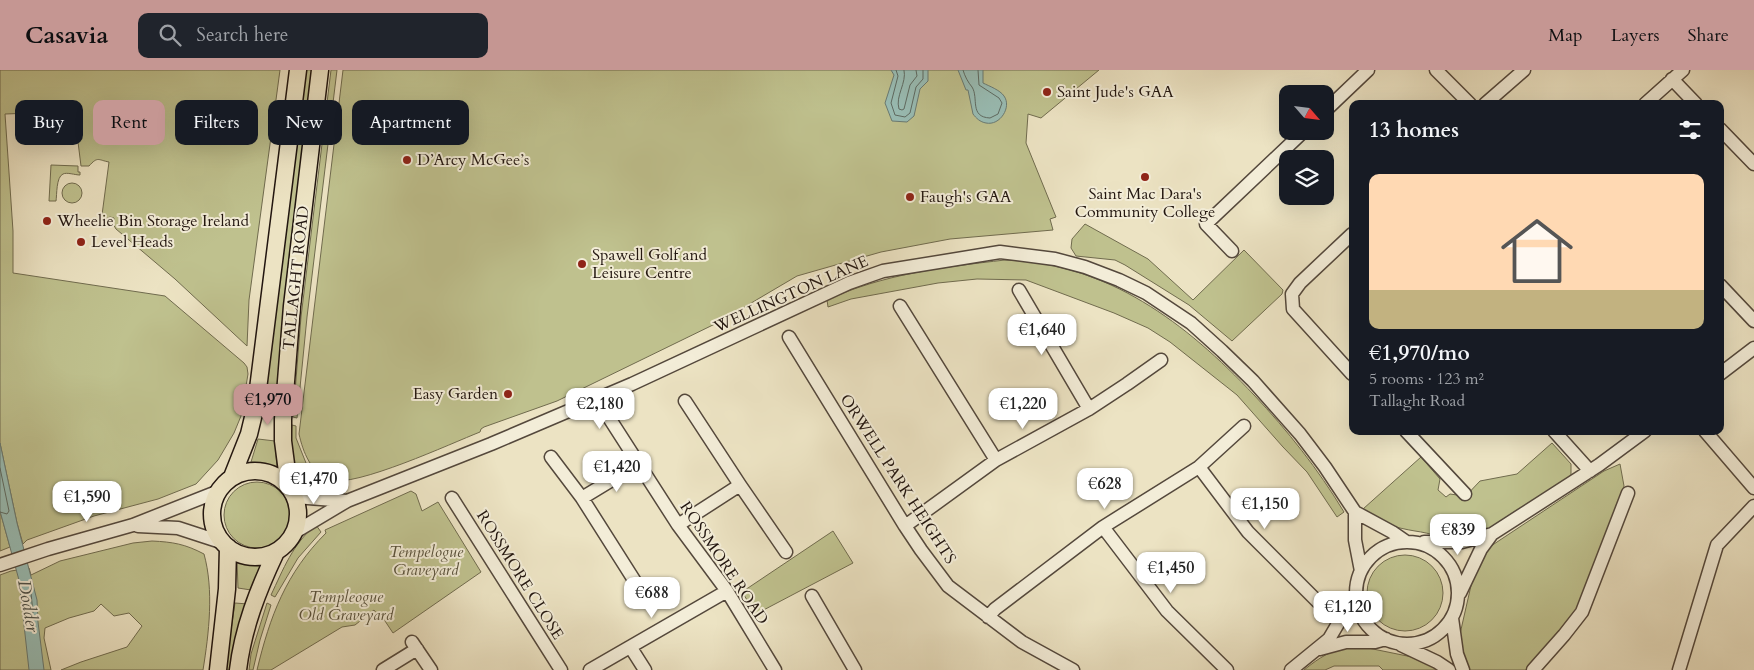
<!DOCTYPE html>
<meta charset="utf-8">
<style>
:root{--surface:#171b24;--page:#20242c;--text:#f1f3f6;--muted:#9ea1a6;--line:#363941;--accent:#c59692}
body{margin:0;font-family:Cardo,serif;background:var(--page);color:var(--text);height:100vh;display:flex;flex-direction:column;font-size:19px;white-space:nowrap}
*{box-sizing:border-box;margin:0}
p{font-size:16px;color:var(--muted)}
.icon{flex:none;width:28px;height:28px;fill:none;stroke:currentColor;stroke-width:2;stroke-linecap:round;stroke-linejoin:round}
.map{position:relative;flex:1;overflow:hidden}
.drawer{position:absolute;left:1349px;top:30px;width:375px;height:335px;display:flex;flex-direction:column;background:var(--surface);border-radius:10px;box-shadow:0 5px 20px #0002}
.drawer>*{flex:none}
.guide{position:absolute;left:15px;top:30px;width:475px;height:45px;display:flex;gap:10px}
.needle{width:32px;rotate:118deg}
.buttons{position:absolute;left:1279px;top:15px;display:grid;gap:10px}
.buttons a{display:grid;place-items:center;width:55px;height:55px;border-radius:10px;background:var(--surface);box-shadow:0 5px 20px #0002;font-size:25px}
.price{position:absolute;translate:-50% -42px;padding:0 11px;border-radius:10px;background:#fff;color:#222;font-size:16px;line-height:32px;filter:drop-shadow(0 1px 2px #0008)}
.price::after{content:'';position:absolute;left:50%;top:30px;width:15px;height:11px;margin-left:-8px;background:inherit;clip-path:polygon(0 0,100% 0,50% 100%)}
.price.active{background:var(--accent);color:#111}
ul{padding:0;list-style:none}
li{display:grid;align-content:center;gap:10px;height:265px;padding:0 20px}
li+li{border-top:1px solid var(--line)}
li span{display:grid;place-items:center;height:155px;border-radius:10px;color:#555}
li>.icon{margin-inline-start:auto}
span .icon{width:90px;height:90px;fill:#fffc;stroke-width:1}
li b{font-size:21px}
h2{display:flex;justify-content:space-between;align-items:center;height:60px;padding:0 20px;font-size:21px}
.tag{padding:0 18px;border-radius:10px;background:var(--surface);box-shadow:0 5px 20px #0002;font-size:18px;line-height:45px}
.tag.active{background:var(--accent);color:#111}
header{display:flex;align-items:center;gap:30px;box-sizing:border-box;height:70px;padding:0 25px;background:var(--accent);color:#111}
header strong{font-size:24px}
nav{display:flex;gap:28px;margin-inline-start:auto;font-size:18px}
.search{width:350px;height:45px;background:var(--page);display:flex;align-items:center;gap:12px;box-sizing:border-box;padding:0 18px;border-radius:10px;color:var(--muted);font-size:19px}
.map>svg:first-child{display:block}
.green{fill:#bfc18e;stroke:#706b4e}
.water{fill:#99beb6;stroke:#697a73}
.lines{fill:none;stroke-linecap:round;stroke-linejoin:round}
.shore{stroke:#5d6a62;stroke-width:1}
.minor-casing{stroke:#54483c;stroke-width:15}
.major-casing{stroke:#21150f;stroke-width:19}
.minor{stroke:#f3edd8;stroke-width:12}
.major{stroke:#ece3c3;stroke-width:16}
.poi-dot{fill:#8f2418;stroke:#f3edd8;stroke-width:2}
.labels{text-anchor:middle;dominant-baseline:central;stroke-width:4;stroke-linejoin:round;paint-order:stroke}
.poi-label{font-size:16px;fill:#21150f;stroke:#f3edd8;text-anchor:start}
.street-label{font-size:16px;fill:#21150f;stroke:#f3edd8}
.park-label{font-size:16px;font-style:italic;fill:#58513b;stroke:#f3edd8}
.water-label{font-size:18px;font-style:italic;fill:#4b5049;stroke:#f3edd8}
</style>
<header>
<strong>Casavia</strong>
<div class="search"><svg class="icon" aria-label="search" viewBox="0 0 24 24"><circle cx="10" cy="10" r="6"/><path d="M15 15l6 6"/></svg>Search here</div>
<nav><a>Map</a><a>Layers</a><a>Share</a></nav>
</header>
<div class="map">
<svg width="1754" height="600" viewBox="0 0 1754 600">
<rect width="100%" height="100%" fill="#ece3c3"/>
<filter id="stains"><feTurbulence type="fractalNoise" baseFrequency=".004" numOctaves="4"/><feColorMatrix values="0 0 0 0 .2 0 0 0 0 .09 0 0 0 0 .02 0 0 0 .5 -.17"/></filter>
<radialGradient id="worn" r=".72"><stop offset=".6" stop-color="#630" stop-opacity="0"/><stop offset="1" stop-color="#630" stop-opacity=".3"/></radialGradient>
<path class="green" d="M 0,0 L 280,0 L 249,230 L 247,276 L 175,209 L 116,159 L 113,154 L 114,148 L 110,147 L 104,150 L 102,145 L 109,92 C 98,90 98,86 89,96 L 81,96 L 78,72 L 61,72 L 60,60 L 63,60 L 61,42 L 5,44 L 13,161 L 13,203 L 165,226 L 244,293 L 247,297 L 248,304 L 241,346 L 234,363 L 218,390 L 196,414 L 158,429 L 94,446 L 27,470 L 23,474 L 17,453 L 0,373 Z
M 305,0 L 315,0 L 276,346 L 263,344 Z
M 331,0 L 337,0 L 307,247 L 297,348 L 293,347 L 301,247 Z
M 343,0 L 1099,0 L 1041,48 L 1028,44 L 1026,73 L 1056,147 L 1050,149 L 1053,160 L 950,169 L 881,182 L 797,206 L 719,252 L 557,331 L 484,357 L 481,359 L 480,362 C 452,373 355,418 330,410 C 311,403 303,382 299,364 Z
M 51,95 L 78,96 L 78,102 L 80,102 L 80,105 C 75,105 67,102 63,104 C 56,107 57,125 56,131 L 49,131 Z
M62 123a10 10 0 1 1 20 0a10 10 0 1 1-20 0Z
M 1085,154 L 1148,189 L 1193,230 L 1244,180 L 1283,220 L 1282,224 L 1232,271 L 1189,235 L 1125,195 L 1115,190 L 1076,186 L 1071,178 L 1072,169 Z
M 1005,190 C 1108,193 1186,253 1254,325 C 1288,361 1318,399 1344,442 L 1337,447 L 1307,402 L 1283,377 L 1237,325 L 1170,272 L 1148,258 L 1114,243 L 1026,210 L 977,209 L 938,213 L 851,229 L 828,237 L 827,230 C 883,204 944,197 1005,190 Z
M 292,355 L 296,356 L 296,368 L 312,408 L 316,412 L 330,418 L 331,425 C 326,424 320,425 315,423 C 292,415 290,375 292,355 Z
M 258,369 L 275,371 L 277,398 L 268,394 L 251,392 Z
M 1552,373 L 1571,394 L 1571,406 C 1544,423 1491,465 1461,468 C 1445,469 1430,463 1415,461 C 1397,458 1376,453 1363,439 L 1421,387 L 1440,409 L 1438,420 L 1446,427 L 1450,424 L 1457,425 L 1462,430 L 1480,411 L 1517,404 Z
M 1620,394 L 1624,416 L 1577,540 L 1572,548 L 1526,600 L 1466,600 L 1460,564 L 1475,498 L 1484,483 L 1494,474 L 1604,401 Z
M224 445a33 33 0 1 1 66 0a33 33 0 1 1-66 0Z
M 411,421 L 416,424 L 422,441 L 438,432 L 481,502 L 393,563 L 383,548 L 380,548 L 374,540 L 355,555 L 342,557 L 271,600 L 257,600 C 270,546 286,503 326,463 L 325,460 Z
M 0,441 L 10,477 L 0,481 Z
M 316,455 L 321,462 L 298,488 L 275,527 L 271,525 C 283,500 293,473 316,455 Z
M 833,461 L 853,493 L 756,544 L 742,522 Z
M 152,471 C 173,472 185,474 204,484 C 214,520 209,563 203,600 L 61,600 L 81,592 L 127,577 L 142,556 L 129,543 L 114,546 L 101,534 L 94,541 L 69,548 L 45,558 L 44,568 L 51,600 L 0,600 L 0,505 L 11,501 L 29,498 L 31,505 L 60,491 L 133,473 Z
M1367 523a38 38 0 1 1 76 0a38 38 0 1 1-76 0Z
M 237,490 L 253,494 L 263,493 L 251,520 L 238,518 Z
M 235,533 L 248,534 L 232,600 L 225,600 Z
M 267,533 L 271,535 L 260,570 L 253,600 L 249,600 L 251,584 Z
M 1350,576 L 1368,578 L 1417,588 L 1443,600 L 1383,600 L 1379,596 L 1334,596 L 1325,600 L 1304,600 C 1320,587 1330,581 1350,576 Z"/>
<path class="water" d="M 891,0 L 928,0 L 928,11 L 920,19 L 914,46 L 907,52 L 892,51 L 885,33 L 894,5 Z
M 958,0 L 983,0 L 983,13 C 989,16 1000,20 1004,26 C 1012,37 1000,56 986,53 C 980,52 976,48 973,44 L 968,20 L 966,20 Z
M 0,373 L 17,453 L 37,530 L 38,552 L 44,600 L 29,600 L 19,510 L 0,441 Z"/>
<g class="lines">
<path class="shore" d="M 896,0 L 898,6 L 891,33 L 895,45 L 905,47 L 910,43 L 916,17 L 923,9 L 923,0
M 904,0 C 907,13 895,26 899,39 L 902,40 L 904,39 L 910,15 L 917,6 L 916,0
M 963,0 C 965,7 968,12 972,17 C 979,28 969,47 990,48 L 998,44 L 1002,33 L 999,28 L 979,15 L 978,0
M 0,398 L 9,441 L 7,444 L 0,442
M 28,522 L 31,523 L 33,543 L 30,545 L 28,542 L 26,524 Z"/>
<defs>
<path id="minor" d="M 1436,0 L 1470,34
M 1672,9 L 1696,34
M 1485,34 L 1524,0
M 1645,34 L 1683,0
M 1325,41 L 1368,0
M 1720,59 L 1754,94
M 1352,164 L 1300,213 L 1292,224 L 1293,239 L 1352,304
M 1232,181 L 1206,154 L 1304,61
M 1720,215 L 1754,251
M 1019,220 L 1089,339
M 900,236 L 996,390
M 789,267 L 905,456 L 921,480 L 948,516 L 1022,572 L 1073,600
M 1720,304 L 1754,278
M 597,329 L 678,455 L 727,521 L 775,600
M 685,331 L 740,415 L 786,482
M 1406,361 L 1465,424
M 1554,361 L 1590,401
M 1705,361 L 1754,418
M 551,387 L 582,428 L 648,532
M 1199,397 L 1248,462 L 1318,532
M 295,427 L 347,431
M 452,428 L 561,600
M 582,428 L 638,394
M 1355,442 L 1355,470 L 1361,501
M 678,455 L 740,415
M 138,456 L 178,458 L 224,473
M 905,456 L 996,390 L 1089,339 L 1127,314 L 1161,290
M 1103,457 L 1167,541 L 1227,600
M 295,462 L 347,431 L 491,374 L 632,314 L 849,213 L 883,201 L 1000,182 L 1055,189 L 1085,197 L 1119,210 L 1146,223 L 1191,253 L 1222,281 L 1253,311 L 1300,364 L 1325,397 L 1355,442 L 1392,462 L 1405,471
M1356 523a51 51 0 1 1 102 0a51 51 0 1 1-102 0Z
M 1424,472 L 1462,472 L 1492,464 L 1599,395 L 1645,361
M 0,495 L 48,479 L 133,455 L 219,421
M 1460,523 L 1481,479 L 1492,464
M 812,526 L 855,600
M 988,547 L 995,539 L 1103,457 L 1199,397 L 1244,356
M 1452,548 L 1457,584 L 1463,600
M 412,572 L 431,600
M 1401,575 L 1437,592 L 1449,600
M 631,578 L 645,600
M 1320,579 L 1346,572 L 1375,572 L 1386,569
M 383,600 L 417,579
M 590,600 L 727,521
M 1291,600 L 1329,569 L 1356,523
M 1533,600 L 1564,565 L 1582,542 L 1628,423
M 1679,600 L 1717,475 L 1754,436"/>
<path id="major" d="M212 444a43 43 0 1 1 86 0a43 43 0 1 1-86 0Z
M 232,407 L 249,364 L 256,335 L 298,0
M 289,417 L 283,371 L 283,349 L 292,236 L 320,0
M 218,600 L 227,519 L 228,477
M 238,600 C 243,558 258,520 276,482"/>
</defs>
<use href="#minor" class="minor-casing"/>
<use href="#major" class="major-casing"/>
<use href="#minor" class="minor"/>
<use href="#major" class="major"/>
</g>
<g class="poi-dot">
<circle cx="1047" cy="22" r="5"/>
<circle cx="407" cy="90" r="5"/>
<circle cx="1145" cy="107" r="5"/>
<circle cx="910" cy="127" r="5"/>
<circle cx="47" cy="151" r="5"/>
<circle cx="81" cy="172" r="5"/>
<circle cx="582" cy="194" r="5"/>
<circle cx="508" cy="324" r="5"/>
</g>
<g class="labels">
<g class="poi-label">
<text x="1057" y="22">Saint Jude's GAA</text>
<text x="417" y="90">D’Arcy McGee’s</text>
<text x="1145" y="124" text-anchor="middle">Saint Mac Dara's<tspan x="1145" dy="18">Community College</tspan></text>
<text x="920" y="127">Faugh's GAA</text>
<text x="57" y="151">Wheelie Bin Storage Ireland</text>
<text x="91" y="172">Level Heads</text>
<text x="592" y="185">Spawell Golf and<tspan x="592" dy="18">Leisure Centre</tspan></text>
<text x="498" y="324" text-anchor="end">Easy Garden</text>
</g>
<g class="street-label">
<text transform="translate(296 208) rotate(-84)">TALLAGHT ROAD</text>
<text transform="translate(791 224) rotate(-24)">WELLINGTON LANE</text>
<text transform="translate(898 409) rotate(57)">ORWELL PARK HEIGHTS</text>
<text transform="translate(724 493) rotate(56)">ROSSMORE ROAD</text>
<text transform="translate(520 505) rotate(58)">ROSSMORE CLOSE</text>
</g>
<g class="park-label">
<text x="426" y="482">Tempelogue<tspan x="426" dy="18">Graveyard</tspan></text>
<text x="346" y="527">Templeogue<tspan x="346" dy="18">Old Graveyard</tspan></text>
</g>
<g class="water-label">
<text transform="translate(28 536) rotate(80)">Dodder</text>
</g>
</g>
<rect width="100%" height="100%" filter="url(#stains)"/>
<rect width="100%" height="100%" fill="url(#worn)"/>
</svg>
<div class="buttons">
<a><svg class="needle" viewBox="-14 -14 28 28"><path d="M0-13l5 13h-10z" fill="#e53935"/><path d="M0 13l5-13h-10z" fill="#9ea1a6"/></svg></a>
<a><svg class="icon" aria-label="layers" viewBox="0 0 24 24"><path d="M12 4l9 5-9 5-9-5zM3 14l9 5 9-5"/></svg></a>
</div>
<b class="price" style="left:1042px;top:286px">€1,640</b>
<b class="price active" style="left:268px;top:356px">€1,970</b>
<b class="price" style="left:600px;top:360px">€2,180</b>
<b class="price" style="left:1023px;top:360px">€1,220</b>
<b class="price" style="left:617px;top:423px">€1,420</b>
<b class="price" style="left:314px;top:435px">€1,470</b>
<b class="price" style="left:1105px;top:440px">€628</b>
<b class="price" style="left:87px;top:453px">€1,590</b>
<b class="price" style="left:1265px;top:460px">€1,150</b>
<b class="price" style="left:1458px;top:486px">€839</b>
<b class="price" style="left:1171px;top:524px">€1,450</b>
<b class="price" style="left:652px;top:549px">€688</b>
<b class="price" style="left:1348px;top:563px">€1,120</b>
<div class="guide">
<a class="tag">Buy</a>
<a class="tag active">Rent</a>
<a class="tag">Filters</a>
<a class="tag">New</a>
<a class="tag">Apartment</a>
</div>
<section class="drawer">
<h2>13 homes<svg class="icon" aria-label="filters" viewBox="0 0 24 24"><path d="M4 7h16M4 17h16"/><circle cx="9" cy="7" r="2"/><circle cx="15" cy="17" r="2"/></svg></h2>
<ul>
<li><span style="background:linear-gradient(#ffd9b3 75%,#c2b280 0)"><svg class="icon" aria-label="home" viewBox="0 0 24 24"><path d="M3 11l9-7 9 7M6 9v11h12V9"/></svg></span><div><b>€1,970/mo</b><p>5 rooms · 123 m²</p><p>Tallaght Road</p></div></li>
</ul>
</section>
</div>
